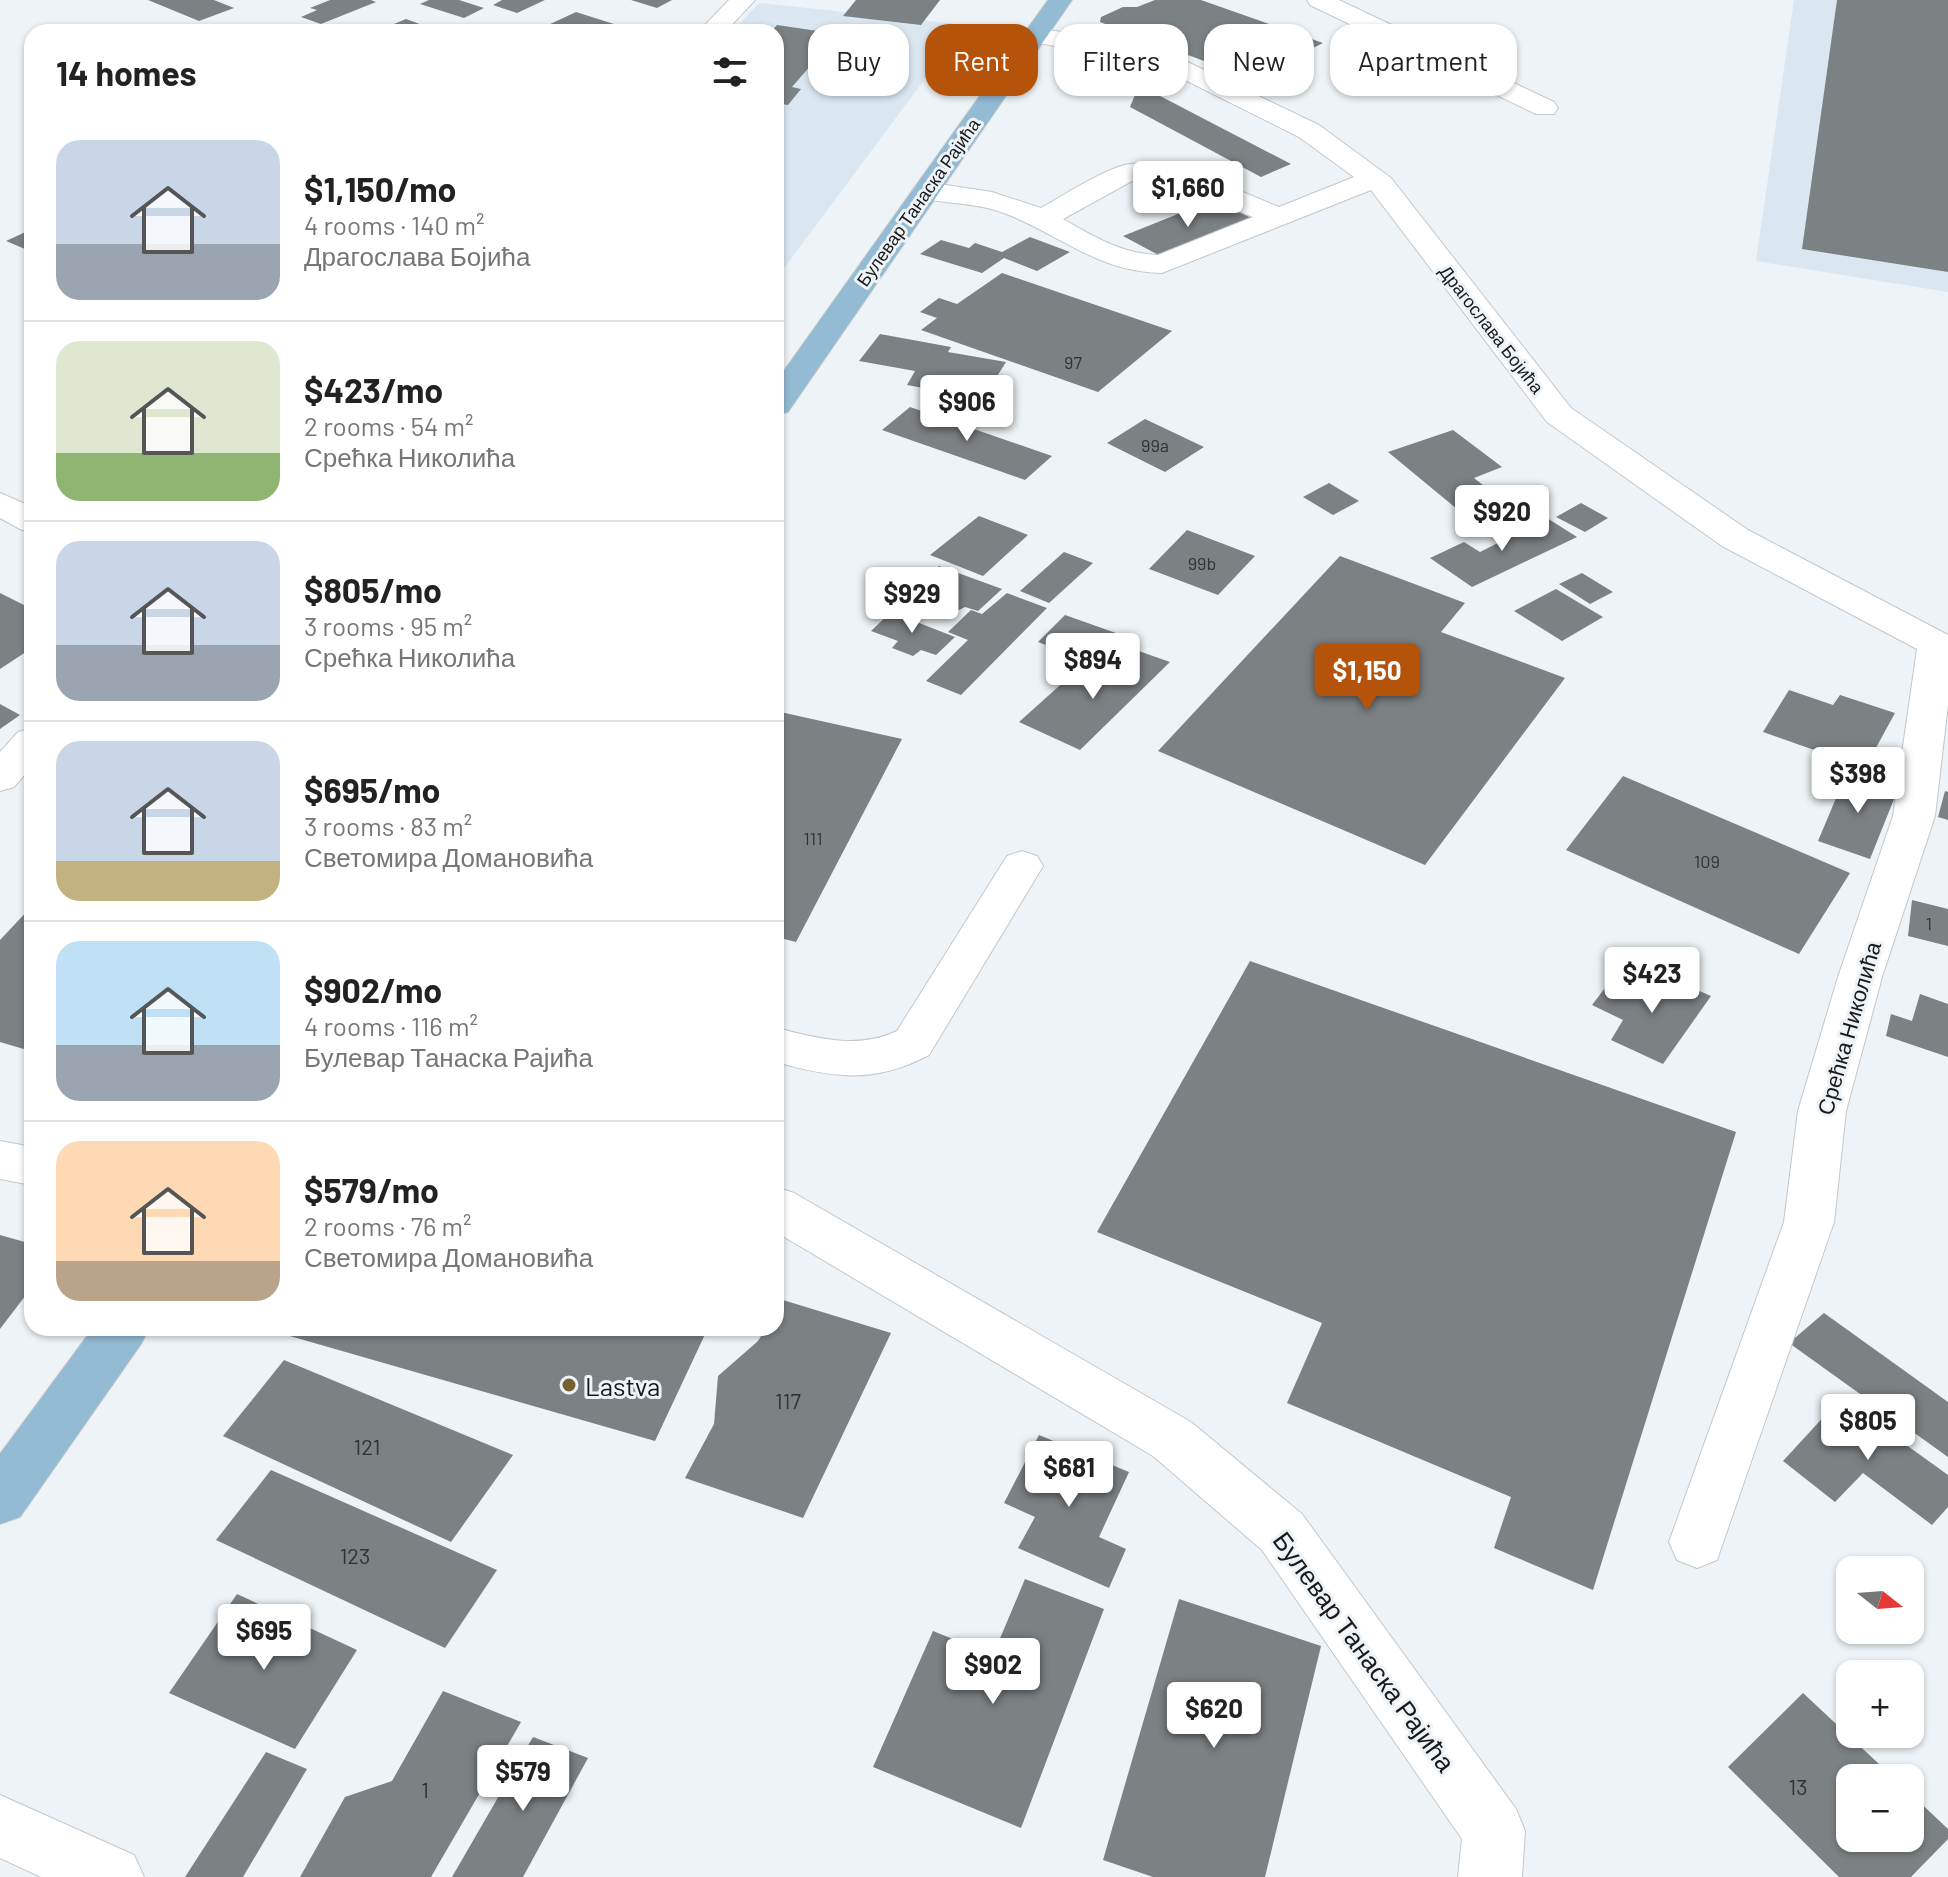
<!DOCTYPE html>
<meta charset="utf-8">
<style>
:root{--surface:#fff;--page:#f2f2f2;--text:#222;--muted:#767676;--line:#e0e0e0;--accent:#b45309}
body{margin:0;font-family:Barlow,sans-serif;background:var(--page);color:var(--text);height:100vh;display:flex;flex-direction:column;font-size:30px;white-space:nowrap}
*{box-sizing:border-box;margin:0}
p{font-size:26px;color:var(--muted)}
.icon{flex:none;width:44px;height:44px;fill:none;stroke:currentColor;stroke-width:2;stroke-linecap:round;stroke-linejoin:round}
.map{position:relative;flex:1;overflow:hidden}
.panel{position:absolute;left:24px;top:24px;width:760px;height:1312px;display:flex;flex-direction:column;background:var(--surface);border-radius:24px;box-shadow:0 2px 6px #0004}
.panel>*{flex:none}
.banner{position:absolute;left:808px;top:24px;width:760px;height:72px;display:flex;gap:16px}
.needle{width:52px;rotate:107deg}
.buttons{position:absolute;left:1836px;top:1556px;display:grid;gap:16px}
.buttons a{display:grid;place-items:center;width:88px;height:88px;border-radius:16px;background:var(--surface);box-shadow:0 2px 6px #0004;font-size:40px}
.price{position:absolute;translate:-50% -68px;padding:0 18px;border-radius:8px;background:#fff;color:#222;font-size:26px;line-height:52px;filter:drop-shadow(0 2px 4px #0008)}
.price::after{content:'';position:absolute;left:50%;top:48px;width:24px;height:18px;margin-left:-12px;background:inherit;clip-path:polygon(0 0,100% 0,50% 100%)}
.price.current{background:var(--accent);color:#fff}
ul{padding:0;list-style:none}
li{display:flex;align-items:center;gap:24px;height:200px;padding:0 32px}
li+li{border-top:2px solid var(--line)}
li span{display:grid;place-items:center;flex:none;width:224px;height:160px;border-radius:24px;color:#555}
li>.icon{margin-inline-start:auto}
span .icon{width:96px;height:96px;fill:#fffc;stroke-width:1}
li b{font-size:34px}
h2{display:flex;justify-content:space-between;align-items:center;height:96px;padding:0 32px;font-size:34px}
.pill{padding:0 28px;border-radius:24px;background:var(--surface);box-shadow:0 2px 6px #0004;font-size:28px;line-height:72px}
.pill.current{background:var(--accent);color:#fff}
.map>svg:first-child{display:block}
.built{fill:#dbe7f0}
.building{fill:#7c8184}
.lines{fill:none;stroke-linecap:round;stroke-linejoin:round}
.minor-casing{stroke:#c2c8cb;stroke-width:2}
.major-casing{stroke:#cccccd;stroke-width:2}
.minor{fill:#fff;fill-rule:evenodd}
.major{fill:#94bbd4;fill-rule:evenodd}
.poi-dot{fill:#766231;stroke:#edf3f6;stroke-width:3}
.labels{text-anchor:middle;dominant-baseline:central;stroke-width:6;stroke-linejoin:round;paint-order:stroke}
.far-street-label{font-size:18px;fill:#17191a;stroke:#edf3f6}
.number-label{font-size:18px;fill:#303334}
.street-label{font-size:22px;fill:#17191a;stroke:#edf3f6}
.near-number-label{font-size:22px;fill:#303334}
.near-poi-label{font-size:26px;fill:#17191a;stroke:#edf3f6;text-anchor:start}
.near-street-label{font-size:26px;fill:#17191a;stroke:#edf3f6}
</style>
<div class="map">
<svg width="1948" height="1877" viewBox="0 0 1948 1877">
<rect width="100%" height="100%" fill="#edf3f6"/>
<path class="built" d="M 1794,0 L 1948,0 L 1948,292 L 1756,261 Z
M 759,3 L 965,25 L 776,279 L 776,32 L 732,32 Z"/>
<path class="building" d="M 148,0 L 214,0 L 234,8 L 199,21 Z
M 330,0 L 371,0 L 376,2 L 321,24 L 301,17 L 317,10 L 310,8 Z
M 429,0 L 459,0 L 484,8 L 464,18 L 420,4 Z
M 502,0 L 545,0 L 517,13 L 493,5 Z
M 631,0 L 672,0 L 657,8 Z
M 856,0 L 940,0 L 921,25 L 843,16 Z
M 1155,0 L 1201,0 L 1323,43 L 1252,79 L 1100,22 L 1101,17 L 1123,7 L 1137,7 Z
M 1837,0 L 1948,0 L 1948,272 L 1802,249 Z
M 576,12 L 617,25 L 602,32 L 533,32 Z
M 406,19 L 436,30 L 375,32 Z
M 777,25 L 838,34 L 792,87 L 801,89 L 788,105 L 776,103 L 776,32 L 771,32 Z
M 1139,85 L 1291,164 L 1261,177 L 1130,107 Z
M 1213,200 L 1254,219 L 1164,258 L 1123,236 Z
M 32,229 L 32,252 L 6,241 Z
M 1030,237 L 1070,252 L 1037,271 L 1004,258 L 982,273 L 920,254 L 941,240 L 969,248 L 975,243 L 1002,252 Z
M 1002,273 L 1172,331 L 1098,392 L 921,330 L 937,318 L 920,312 L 939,298 L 957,304 Z
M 880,334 L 951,347 L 948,352 L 1006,362 L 983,399 L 907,385 L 915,371 L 859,361 Z
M 910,407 L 1052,456 L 1025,480 L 882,430 Z
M 1145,419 L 1204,447 L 1165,472 L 1107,443 Z
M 1453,430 L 1502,467 L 1474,478 L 1497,496 L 1457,509 L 1388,452 Z
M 1329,483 L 1359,501 L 1333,515 L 1303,497 Z
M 1581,503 L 1608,518 L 1585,532 L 1556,517 Z
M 979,516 L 1028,535 L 983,576 L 930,555 Z
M 1547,518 L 1577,537 L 1472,587 L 1430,558 L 1464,542 L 1480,552 Z
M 1187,530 L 1255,556 L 1218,595 L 1149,569 Z
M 1064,552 L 1093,563 L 1049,603 L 1020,591 Z
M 1340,556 L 1465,603 L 1441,632 L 1565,678 L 1425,865 L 1158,751 Z
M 939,566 L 1002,589 L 978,611 L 965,607 L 955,612 L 922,600 L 928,594 L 912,588 Z
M 1582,573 L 1613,592 L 1590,604 L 1559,584 Z
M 1556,589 L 1603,617 L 1562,641 L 1514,611 Z
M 0,593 L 32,609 L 32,648 L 0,669 Z
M 1007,593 L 1047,608 L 961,695 L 926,681 L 968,640 L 948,632 L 971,610 L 982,614 Z
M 891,612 L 955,637 L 936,655 L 921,650 L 913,656 L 892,648 L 898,641 L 871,631 Z
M 1065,615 L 1130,638 L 1103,666 L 1038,642 Z
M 1133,649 L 1170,662 L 1080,750 L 1019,722 L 1068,678 L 1093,688 Z
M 1789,690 L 1833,705 L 1840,695 L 1895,713 L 1865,768 L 1763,732 Z
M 0,704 L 20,715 L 0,729 Z
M 776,711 L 902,739 L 796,942 L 776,937 Z
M 1847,772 L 1898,789 L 1870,859 L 1818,841 Z
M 1623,776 L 1850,873 L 1799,954 L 1566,850 Z
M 1945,791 L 1948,792 L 1948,820 L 1938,817 Z
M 1912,900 L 1948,909 L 1948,946 L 1908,936 Z
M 32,906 L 32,1044 L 27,1050 L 0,1042 L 0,940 Z
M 1250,961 L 1736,1132 L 1593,1590 L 1494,1548 L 1511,1497 L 1287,1403 L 1322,1323 L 1097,1232 Z
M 1658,973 L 1711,996 L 1663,1064 L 1611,1040 L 1623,1020 L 1592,1005 L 1611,980 L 1643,994 Z
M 1920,994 L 1948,1004 L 1948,1057 L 1886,1036 L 1891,1014 L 1912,1021 Z
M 0,1235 L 32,1244 L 32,1287 L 0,1329 Z
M 783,1300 L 891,1333 L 803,1518 L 685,1478 L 714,1424 L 718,1376 L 758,1341 L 766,1328 L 776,1328 L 776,1312 Z
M 1824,1313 L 1948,1402 L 1948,1457 L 1789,1343 Z
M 262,1328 L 708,1328 L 655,1441 Z
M 284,1360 L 513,1455 L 451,1542 L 223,1436 Z
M 1841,1398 L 1948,1475 L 1948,1507 L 1932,1525 L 1863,1473 L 1835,1502 L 1783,1461 Z
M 1039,1435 L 1129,1472 L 1099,1537 L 1126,1549 L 1109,1588 L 1018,1548 L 1035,1517 L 1004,1503 Z
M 271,1470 L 497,1570 L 445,1648 L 216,1540 Z
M 1025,1579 L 1104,1609 L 1021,1828 L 873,1767 L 933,1631 L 993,1655 Z
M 237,1594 L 357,1650 L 295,1749 L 169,1693 Z
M 1179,1599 L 1321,1646 L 1265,1877 L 1153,1877 L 1103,1860 Z
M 443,1691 L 521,1722 L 431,1877 L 300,1877 L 345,1797 L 392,1781 Z
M 1803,1693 L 1894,1778 L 1850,1778 L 1850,1838 L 1910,1838 L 1910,1793 L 1948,1829 L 1948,1839 L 1911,1877 L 1839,1877 L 1728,1767 Z
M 533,1737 L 588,1758 L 523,1877 L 452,1877 Z
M 266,1752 L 307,1769 L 243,1877 L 185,1877 Z"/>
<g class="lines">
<defs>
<path id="minor" d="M 729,0 L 755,0 L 725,32 L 698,32 Z
M 1307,0 L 1339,0 L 1554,102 L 1558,108 L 1554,114 L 1536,114 L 1310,5 Z
M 1035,28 L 1115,40 L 1175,56 L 1319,125 L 1391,178 L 1571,408 L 1748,530 L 1948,635 L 1948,704 L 1935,816 L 1882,977 L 1846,1111 L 1834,1222 L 1717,1560 L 1697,1568 L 1677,1560 L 1669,1542 L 1784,1222 L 1798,1111 L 1838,977 L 1893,816 L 1917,649 L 1722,546 L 1547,422 L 1371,190 L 1162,273 C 1096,272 1059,233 1001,212 C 974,202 944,204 916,197 L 912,191 L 916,185 L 926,182 L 992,192 L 1041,208 C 1066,194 1091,177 1118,167 C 1162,151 1237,191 1279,207 L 1354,177 L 1299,137 L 1157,66 L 1114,56 L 1026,41 L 1022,36 L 1026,31 ZM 1132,181 L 1175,186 L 1253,217 L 1158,255 C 1122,254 1093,236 1063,219 Z
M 0,493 L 32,507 L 32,533 L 20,529 L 0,518 Z
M 32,728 L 32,766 L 14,787 L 0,791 L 0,752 L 18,732 Z
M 1022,851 L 1037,856 L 1043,866 L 929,1055 C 874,1084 834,1078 776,1062 L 776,1028 C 817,1038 857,1050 897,1031 L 1007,856 Z
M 0,1141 L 32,1147 L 32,1185 L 0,1179 Z
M 776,1187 L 794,1193 L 1191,1422 L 1302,1514 L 1516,1809 L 1525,1831 L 1522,1877 L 1458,1877 L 1462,1839 L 1262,1550 L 1153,1456 L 776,1232 Z
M 0,1795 L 134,1855 L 144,1877 L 41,1877 L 0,1858 Z"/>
<path id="major" d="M 1048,0 L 1072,0 L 788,412 L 776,415 L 776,382 Z
M 93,1328 L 149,1328 L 141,1344 L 20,1517 L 0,1524 L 0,1454 Z"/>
</defs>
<use href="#minor" class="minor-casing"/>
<use href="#major" class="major-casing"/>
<use href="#minor" class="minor"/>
<use href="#major" class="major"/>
</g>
<circle class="poi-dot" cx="569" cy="1385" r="8"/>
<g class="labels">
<g class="far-street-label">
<text transform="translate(918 202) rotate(-55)">Булевар Танаска Рајића</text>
<text transform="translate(1492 329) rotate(52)">Драгослава Бојића</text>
</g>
<g class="number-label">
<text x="1073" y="362">97</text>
<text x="1155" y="445">99a</text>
<text x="1202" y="563">99b</text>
<text x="813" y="838">111</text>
<text x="1707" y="861">109</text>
<text x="1929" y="923">1</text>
</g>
<g class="street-label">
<text transform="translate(1848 1028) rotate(-74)">Срећка Николића</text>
</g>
<g class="near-number-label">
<text x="788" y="1400">117</text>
<text x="367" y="1446">121</text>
<text x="355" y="1555">123</text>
<text x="1798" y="1786">13</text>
<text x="425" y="1789">1</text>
</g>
<g class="near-poi-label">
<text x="585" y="1385">Lastva</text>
</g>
<g class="near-street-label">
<text transform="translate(1365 1651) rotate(54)">Булевар Танаска Рајића</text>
</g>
</g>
</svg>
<div class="buttons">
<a><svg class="needle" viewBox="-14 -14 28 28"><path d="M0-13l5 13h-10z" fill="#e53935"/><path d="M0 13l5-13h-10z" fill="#767676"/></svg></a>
<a>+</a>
<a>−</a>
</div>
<b class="price" style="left:1188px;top:229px">$1,660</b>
<b class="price" style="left:967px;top:443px">$906</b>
<b class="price" style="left:1502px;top:553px">$920</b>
<b class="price" style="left:912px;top:635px">$929</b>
<b class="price" style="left:1093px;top:701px">$894</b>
<b class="price current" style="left:1367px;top:712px">$1,150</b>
<b class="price" style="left:1858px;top:815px">$398</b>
<b class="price" style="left:1652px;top:1015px">$423</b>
<b class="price" style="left:1868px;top:1462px">$805</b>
<b class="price" style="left:1069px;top:1509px">$681</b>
<b class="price" style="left:264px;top:1672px">$695</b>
<b class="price" style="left:993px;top:1706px">$902</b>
<b class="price" style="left:1214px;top:1750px">$620</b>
<b class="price" style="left:523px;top:1813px">$579</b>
<div class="banner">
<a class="pill">Buy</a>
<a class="pill current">Rent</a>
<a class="pill">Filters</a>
<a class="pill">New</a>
<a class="pill">Apartment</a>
</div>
<section class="panel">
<h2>14 homes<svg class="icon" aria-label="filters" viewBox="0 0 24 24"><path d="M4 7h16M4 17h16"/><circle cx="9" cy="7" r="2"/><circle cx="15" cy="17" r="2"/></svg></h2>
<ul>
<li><span style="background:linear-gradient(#c9d6e8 65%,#9aa5b1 0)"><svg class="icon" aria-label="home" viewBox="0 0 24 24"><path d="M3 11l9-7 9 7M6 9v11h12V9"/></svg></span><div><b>$1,150/mo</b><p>4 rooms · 140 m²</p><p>Драгослава Бојића</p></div></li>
<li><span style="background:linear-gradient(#dfe7d0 70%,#8fb573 0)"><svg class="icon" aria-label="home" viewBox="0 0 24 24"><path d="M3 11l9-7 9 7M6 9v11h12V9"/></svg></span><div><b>$423/mo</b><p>2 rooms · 54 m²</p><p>Срећка Николића</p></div></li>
<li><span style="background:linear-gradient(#c9d6e8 65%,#9aa5b1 0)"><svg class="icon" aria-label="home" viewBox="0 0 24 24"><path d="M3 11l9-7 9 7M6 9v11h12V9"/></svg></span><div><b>$805/mo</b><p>3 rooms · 95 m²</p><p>Срећка Николића</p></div></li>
<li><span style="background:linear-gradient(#c9d6e8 75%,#c2b280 0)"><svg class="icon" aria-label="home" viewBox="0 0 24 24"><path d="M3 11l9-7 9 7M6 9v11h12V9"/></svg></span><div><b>$695/mo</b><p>3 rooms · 83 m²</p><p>Светомира Домановића</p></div></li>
<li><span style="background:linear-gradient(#bfe0f5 65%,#9aa5b1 0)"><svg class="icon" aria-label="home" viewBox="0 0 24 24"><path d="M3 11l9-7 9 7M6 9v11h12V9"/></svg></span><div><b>$902/mo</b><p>4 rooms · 116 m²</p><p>Булевар Танаска Рајића</p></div></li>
<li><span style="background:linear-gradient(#ffd9b3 75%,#b9a48a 0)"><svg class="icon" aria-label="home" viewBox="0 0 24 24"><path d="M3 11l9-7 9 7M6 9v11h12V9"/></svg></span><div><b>$579/mo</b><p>2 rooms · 76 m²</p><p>Светомира Домановића</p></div></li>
</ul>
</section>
</div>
